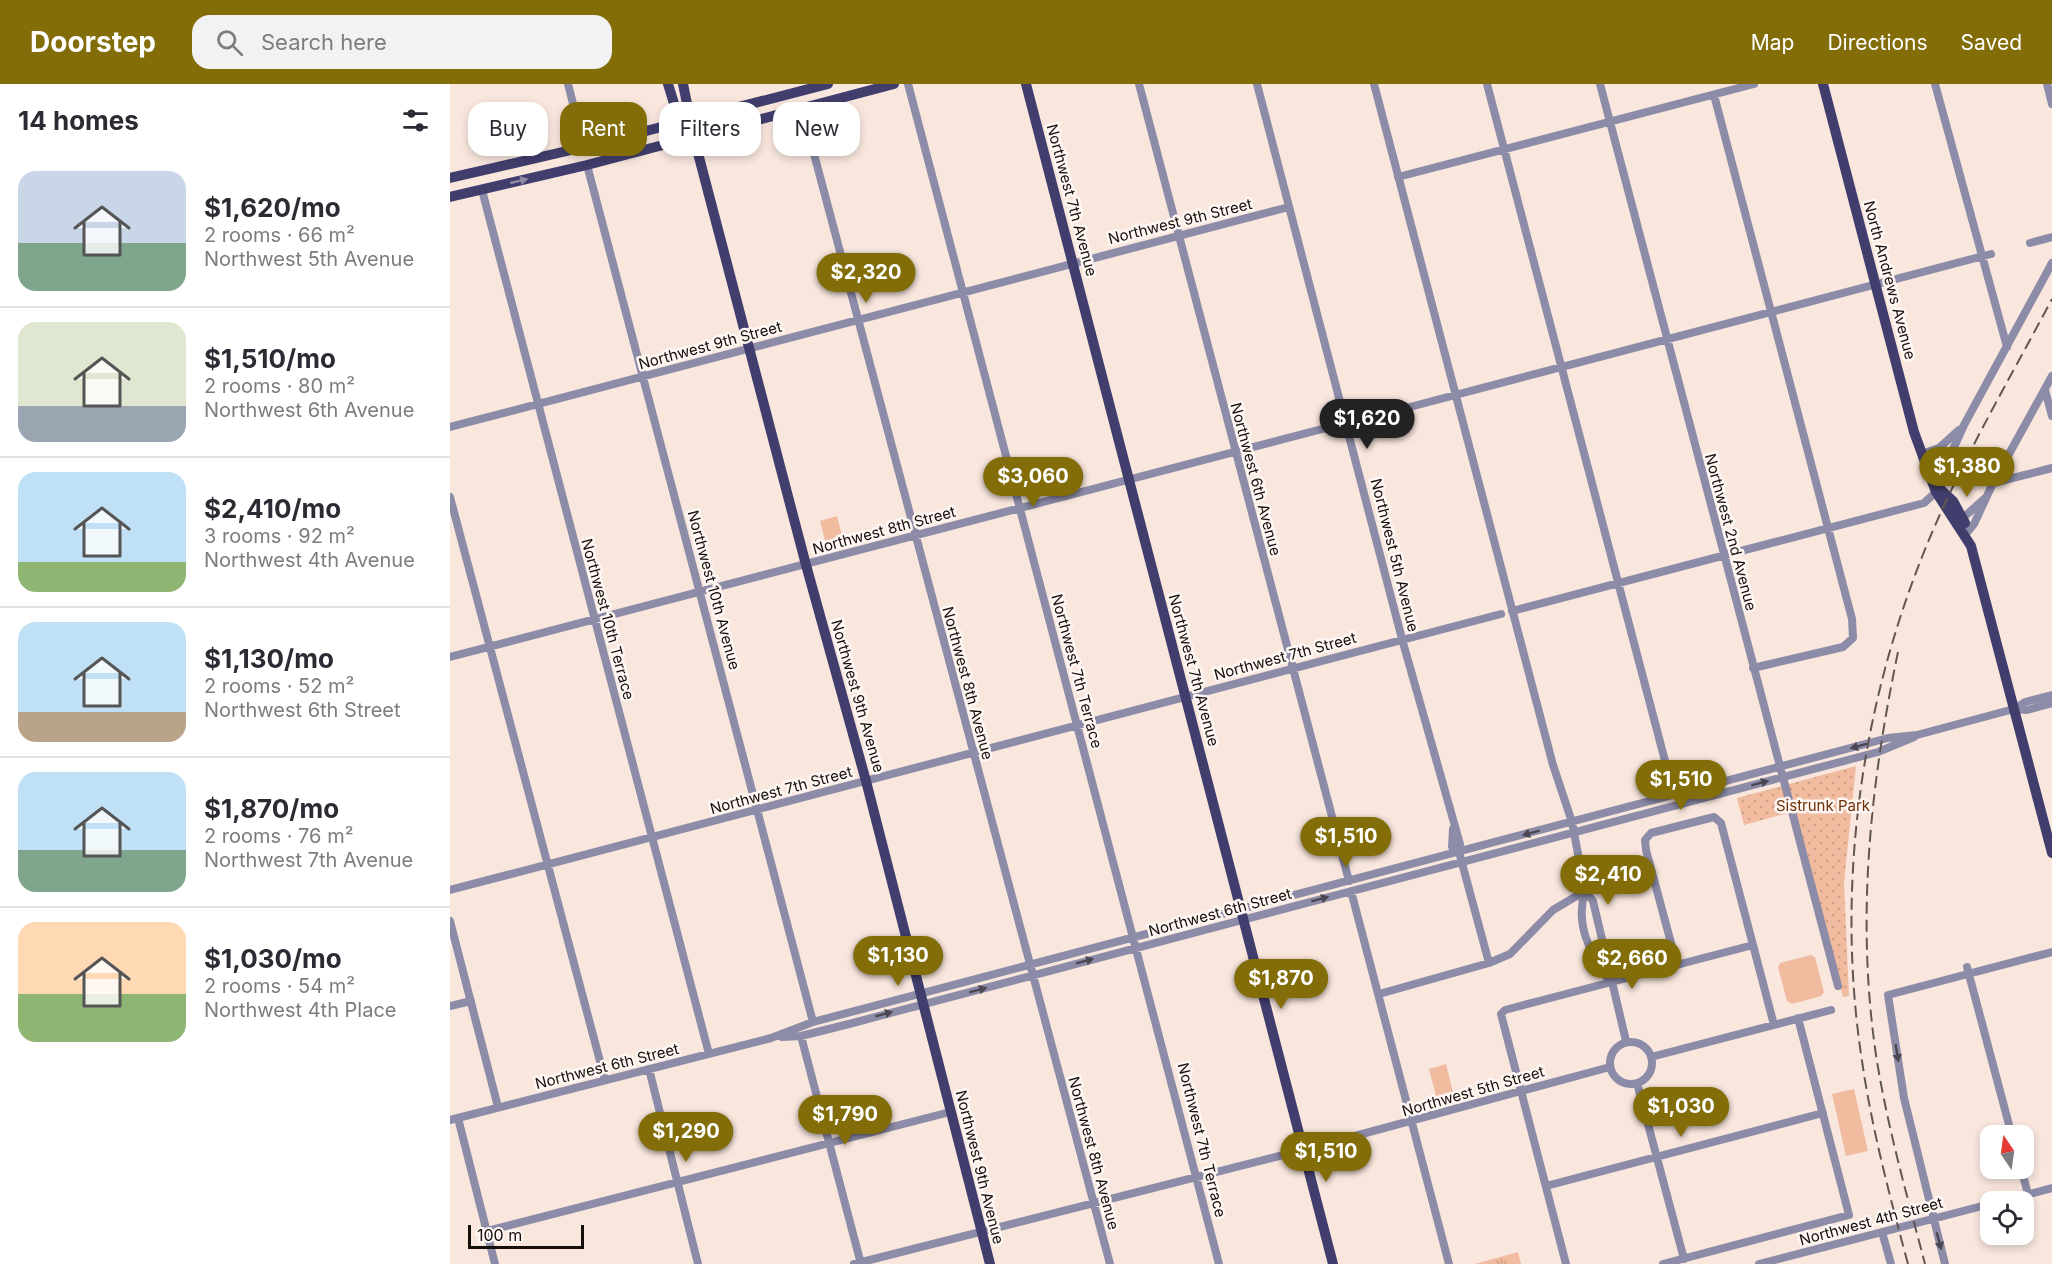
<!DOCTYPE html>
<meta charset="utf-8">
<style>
:root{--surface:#fff;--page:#f2f2f3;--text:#2b2b33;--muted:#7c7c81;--line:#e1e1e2;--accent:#826d09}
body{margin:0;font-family:Inter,sans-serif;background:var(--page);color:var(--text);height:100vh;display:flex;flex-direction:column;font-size:22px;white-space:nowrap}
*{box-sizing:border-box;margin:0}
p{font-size:20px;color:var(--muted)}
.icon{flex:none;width:33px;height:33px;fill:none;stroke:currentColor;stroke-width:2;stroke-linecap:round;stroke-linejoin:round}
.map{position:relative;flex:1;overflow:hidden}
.sheet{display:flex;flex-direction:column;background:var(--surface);width:450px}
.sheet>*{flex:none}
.guide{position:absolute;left:18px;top:18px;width:570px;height:54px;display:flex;gap:12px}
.needle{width:39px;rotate:347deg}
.tools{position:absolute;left:1530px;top:1041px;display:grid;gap:12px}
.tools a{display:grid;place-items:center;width:54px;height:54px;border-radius:12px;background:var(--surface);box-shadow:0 3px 9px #0003;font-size:30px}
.scale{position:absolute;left:18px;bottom:15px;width:116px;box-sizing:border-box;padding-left:6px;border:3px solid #150f0c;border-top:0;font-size:16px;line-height:21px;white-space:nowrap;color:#150f0c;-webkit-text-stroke:4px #fef7f3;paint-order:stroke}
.price{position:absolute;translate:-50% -51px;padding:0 14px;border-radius:21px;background:var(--accent);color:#fff;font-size:20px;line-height:39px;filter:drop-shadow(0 2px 3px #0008)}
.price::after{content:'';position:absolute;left:50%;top:36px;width:18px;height:14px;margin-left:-9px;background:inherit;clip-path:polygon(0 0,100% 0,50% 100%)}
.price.active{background:#222;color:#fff}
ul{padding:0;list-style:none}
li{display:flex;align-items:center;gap:18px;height:150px;padding:0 18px}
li+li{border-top:2px solid var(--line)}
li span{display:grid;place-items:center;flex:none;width:168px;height:120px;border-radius:18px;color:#555}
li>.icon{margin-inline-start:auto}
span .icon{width:72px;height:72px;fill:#fffc;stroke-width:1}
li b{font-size:26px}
h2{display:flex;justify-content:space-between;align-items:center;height:72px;padding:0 18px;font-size:26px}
.tag{padding:0 21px;border-radius:18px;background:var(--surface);box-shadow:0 3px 9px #0003;font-size:21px;line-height:54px}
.tag.active{background:var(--accent);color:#fff}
header{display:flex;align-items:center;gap:36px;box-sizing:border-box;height:84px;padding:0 30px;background:var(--accent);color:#fff}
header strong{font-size:28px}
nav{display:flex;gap:33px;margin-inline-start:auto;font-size:21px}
.search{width:420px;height:54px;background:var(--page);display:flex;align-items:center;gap:15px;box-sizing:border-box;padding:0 21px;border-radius:18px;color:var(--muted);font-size:22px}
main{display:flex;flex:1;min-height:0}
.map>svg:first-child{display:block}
.grass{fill:url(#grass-tufts)}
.park{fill:url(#park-dots)}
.garden{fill:#f1bb9f}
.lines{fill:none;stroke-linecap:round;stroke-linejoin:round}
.minor{stroke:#8c8ba8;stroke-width:8}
.major{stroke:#413e6d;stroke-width:10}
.rail{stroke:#615752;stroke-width:2;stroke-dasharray:12 6;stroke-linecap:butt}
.oneway{fill:#8d88a3}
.oneway2{fill:#4b4752}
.labels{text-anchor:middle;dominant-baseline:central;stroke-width:5;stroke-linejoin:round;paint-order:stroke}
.street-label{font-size:15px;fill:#150f0c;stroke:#fef7f3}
.park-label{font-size:15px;fill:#6d3007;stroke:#fef7f3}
</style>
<header>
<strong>Doorstep</strong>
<div class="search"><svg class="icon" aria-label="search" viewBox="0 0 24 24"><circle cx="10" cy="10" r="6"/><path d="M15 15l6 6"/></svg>Search here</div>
<nav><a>Map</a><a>Directions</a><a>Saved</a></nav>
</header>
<main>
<section class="sheet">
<h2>14 homes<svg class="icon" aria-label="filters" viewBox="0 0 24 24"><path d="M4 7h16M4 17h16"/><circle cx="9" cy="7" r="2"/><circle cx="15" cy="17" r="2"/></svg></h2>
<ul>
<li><span style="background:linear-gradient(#c9d6e8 60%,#7fa58c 0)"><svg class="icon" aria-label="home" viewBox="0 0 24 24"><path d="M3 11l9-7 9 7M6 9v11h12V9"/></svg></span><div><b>$1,620/mo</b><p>2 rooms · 66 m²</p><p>Northwest 5th Avenue</p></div></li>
<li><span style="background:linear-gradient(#dfe7d0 70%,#9aa5b1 0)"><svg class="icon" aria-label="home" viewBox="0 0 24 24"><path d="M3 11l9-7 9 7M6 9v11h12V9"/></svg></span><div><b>$1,510/mo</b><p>2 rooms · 80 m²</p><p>Northwest 6th Avenue</p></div></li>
<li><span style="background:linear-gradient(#bfe0f5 75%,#8fb573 0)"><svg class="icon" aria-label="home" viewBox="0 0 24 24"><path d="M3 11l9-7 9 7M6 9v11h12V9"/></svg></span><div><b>$2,410/mo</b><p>3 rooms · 92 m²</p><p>Northwest 4th Avenue</p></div></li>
<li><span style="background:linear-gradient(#bfe0f5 75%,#b9a48a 0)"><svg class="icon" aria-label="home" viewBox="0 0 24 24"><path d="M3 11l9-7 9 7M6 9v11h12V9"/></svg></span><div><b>$1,130/mo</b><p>2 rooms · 52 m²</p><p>Northwest 6th Street</p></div></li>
<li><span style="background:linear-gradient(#bfe0f5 65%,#7fa58c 0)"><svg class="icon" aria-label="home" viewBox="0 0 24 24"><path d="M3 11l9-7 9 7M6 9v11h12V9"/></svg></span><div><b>$1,870/mo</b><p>2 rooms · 76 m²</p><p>Northwest 7th Avenue</p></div></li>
<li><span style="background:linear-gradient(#ffd9b3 60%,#8fb573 0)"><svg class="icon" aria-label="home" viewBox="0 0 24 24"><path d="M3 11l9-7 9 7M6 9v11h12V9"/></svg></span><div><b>$1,030/mo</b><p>2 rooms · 54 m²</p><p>Northwest 4th Place</p></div></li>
</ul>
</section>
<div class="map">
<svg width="1602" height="1180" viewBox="0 0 1602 1180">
<defs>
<pattern id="grass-tufts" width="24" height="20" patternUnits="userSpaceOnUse" patternTransform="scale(1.5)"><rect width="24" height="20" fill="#f1bb9f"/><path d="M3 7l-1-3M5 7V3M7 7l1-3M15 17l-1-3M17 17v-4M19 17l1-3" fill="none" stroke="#cea088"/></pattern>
<pattern id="park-dots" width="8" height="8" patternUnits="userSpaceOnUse" patternTransform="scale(1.5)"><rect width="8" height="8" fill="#f1bb9f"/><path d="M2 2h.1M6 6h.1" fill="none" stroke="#cea088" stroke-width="1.8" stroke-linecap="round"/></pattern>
</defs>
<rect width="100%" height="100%" fill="#f9e7de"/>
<path class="grass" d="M 1068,1168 L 1071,1180 L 1025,1180 Z"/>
<path class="park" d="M 1406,682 L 1394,799 L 1399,912 L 1393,913 L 1345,727 L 1294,741 L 1287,714 Z"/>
<path class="garden" d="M 387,432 L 394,459 L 377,464 L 370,437 Z
M 1361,871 L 1365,873 L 1374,908 L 1371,912 L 1342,920 L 1337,917 L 1328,883 L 1330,879 Z
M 996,980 L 1003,1008 L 986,1012 L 979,985 Z
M 1404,1005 L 1418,1067 L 1396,1072 L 1382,1010 Z"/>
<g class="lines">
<path class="minor" d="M 118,0 L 134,63
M 458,0 L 769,1180
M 689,0 L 899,797
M 807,0 L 952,555 L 1010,760 L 1009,768 L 1039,879
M 924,0 L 1103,681 L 1122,738 L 1135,807 L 1143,817 L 1176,957
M 1037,0 L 1224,711
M 1150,0 L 1388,902
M 1485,0 L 1557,263
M 1597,0 L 1602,20
M 1264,11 L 1402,535 L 1403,554 L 1393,563 L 1303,584
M 352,25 L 660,1180
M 137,81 L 363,938
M 948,93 L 1304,0
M 32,106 L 259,970
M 1580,159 L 1602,153
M 1595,306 L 1602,332
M 956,324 L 1541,170
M 0,343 L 839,123
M 1472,370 L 1489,364 L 1509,346
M 1481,393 L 1499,374 L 1514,341 L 1602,179
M 1543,399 L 1602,384
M 0,413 L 155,996
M 1513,434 L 1534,415
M 1515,451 L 1524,440 L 1543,399 L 1602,292
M 1062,527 L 1474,419 L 1486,408
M 0,573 L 945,326
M 1564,625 L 1577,626 L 1602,619
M 1003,745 L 1002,763 L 1009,768
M 0,806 L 1051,530
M 901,807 L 999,1180
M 1135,807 C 1125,840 1139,867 1158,895
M 0,837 L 48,1023
M 1227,881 L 1196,766 L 1195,756 L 1201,749 L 1264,733 L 1271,739 L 1324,941
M 1517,883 L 1562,1052
M 929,910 L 1039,879 L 1060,870 L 1103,826 L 1135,807
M 0,922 L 21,917
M 351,952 L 411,1180
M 332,953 L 351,952 L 395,941 L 1428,668 L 1464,653
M1160 979a21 21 0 1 1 42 0a21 21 0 1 1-42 0Z
M 1201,973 L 1381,926
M 199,985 L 248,1180
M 1187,999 L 1234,1175
M 8,1034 L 45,1180
M 0,1036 L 321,954 L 363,938 L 1438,654 L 1467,651 L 1564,625 L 1575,618 L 1602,611
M 1571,1084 L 1578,1110
M 1096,1102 L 1373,1029
M 1550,1118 L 1602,1104
M 37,1147 L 500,1028
M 1432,1148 L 1441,1180
M 404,1180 L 853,1066 L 1160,983
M 1116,1180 L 1051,930 L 1055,926 L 1089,917 L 1303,861
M 1213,1180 L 1399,1131 L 1348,934
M 1309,1180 L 1540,1120
M 1495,1180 L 1454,1014 L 1438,911 L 1602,868"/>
<path class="major" d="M 218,0 L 230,39 L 234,43
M 233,0 L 244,54 L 356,481 L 416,697 L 540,1180
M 576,0 L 883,1180
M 1373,0 L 1464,348 L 1486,408 L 1521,462 L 1602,769
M 0,94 L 134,63 L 378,0
M 0,113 L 137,81 L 444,0
M 1483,398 L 1503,417 L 1515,439"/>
<path class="rail" d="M 1448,568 C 1420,702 1406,835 1426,971 C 1437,1042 1457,1111 1475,1180
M 1458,1180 C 1440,1113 1422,1046 1412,977 C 1386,809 1409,631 1472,473 C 1507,384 1557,300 1602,215"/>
</g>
<defs><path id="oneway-solid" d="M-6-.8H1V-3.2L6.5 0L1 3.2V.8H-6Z" transform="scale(1.5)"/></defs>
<use class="oneway" href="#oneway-solid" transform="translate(69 97) rotate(-13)"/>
<g class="oneway2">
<use href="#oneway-solid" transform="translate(1409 662) rotate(165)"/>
<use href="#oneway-solid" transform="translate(1310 699) rotate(-15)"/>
<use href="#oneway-solid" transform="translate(1081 749) rotate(165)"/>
<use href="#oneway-solid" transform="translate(870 815) rotate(-15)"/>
<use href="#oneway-solid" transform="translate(635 877) rotate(-15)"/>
<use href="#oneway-solid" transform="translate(528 906) rotate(-15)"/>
<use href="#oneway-solid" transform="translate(434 930) rotate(-15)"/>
<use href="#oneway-solid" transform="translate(1447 969) rotate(81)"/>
<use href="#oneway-solid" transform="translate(1489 1157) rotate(75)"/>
</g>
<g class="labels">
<g class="street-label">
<text transform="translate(622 116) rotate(75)">Northwest 7th Avenue</text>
<text transform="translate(730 137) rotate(-14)">Northwest 9th Street</text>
<text transform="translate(1440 196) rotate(75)">North Andrews Avenue</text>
<text transform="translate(260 261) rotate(-15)">Northwest 9th Street</text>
<text transform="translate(806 395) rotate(75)">Northwest 6th Avenue</text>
<text transform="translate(434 446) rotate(-15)">Northwest 8th Street</text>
<text transform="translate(1281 448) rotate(75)">Northwest 2nd Avenue</text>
<text transform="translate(945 471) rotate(76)">Northwest 5th Avenue</text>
<text transform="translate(264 506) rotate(75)">Northwest 10th Avenue</text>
<text transform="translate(158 535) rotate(75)">Northwest 10th Terrace</text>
<text transform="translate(835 572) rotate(-15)">Northwest 7th Street</text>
<text transform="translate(744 586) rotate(75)">Northwest 7th Avenue</text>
<text transform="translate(627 587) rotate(75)">Northwest 7th Terrace</text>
<text transform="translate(518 599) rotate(75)">Northwest 8th Avenue</text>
<text transform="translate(408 612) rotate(74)">Northwest 9th Avenue</text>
<text transform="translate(331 706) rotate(-15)">Northwest 7th Street</text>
<text transform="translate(770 828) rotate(-15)">Northwest 6th Street</text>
<text transform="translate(157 982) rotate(-14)">Northwest 6th Street</text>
<text transform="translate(1023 1007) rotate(-16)">Northwest 5th Street</text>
<text transform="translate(752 1056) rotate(76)">Northwest 7th Terrace</text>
<text transform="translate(644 1069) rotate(75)">Northwest 8th Avenue</text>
<text transform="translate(530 1083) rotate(76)">Northwest 9th Avenue</text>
<text transform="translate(1421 1137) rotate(-15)">Northwest 4th Street</text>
</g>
<g class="park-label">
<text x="1373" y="721">Sistrunk Park</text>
</g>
</g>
</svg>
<div class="tools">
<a><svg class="needle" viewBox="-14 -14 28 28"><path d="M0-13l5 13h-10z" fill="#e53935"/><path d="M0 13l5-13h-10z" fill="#7c7c81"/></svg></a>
<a><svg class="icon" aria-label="locate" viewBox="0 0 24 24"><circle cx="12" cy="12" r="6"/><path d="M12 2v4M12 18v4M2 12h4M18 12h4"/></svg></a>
</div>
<div class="scale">100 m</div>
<b class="price" style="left:416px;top:220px">$2,320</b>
<b class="price active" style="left:917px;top:366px">$1,620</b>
<b class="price" style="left:1517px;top:414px">$1,380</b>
<b class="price" style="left:583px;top:424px">$3,060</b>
<b class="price" style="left:1231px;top:727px">$1,510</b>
<b class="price" style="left:896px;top:784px">$1,510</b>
<b class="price" style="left:1158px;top:822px">$2,410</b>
<b class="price" style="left:448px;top:903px">$1,130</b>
<b class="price" style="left:1182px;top:906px">$2,660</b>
<b class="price" style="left:831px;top:926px">$1,870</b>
<b class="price" style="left:1231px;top:1054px">$1,030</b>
<b class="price" style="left:395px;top:1062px">$1,790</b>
<b class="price" style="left:236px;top:1079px">$1,290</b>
<b class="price" style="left:876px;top:1099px">$1,510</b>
<div class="guide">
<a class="tag">Buy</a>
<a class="tag active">Rent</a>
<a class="tag">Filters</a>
<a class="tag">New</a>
</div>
</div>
</main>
